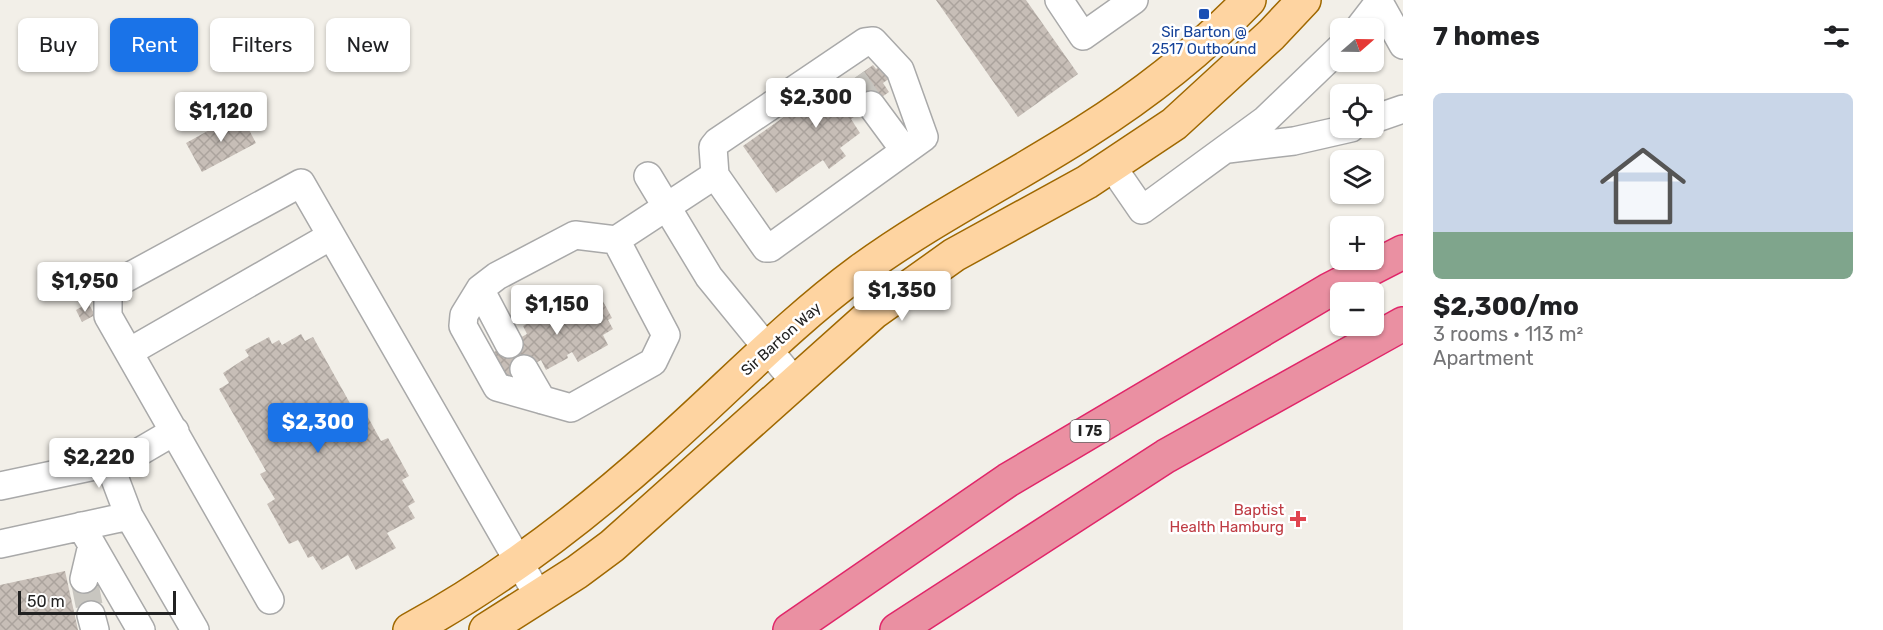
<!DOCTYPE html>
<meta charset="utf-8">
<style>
:root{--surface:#fff;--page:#f6f6f6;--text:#202124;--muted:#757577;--accent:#1a73e8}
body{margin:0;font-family:Rubik,sans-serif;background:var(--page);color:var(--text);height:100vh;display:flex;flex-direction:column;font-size:22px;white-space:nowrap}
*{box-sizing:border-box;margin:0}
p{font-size:20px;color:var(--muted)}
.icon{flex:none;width:33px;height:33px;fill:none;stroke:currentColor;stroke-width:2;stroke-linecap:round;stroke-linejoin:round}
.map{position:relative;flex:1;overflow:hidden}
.side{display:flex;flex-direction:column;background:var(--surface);width:480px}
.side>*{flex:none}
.guide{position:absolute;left:18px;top:18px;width:570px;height:54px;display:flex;gap:12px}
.needle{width:39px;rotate:70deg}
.tools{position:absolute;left:1330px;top:18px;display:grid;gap:12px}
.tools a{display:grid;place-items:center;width:54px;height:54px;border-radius:9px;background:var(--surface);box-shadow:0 2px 4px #0004;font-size:30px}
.scale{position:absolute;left:18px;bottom:15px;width:158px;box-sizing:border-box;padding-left:6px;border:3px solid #222;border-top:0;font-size:16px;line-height:21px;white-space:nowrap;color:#222;-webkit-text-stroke:4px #fff;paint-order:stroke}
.price{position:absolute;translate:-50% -51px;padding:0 14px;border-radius:6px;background:#fff;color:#222;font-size:20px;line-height:39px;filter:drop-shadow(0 2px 3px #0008)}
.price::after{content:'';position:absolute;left:50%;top:36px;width:18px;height:14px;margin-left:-9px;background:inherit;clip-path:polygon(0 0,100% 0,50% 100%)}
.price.current{background:var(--accent);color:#fff}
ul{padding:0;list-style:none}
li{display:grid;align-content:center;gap:12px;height:318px;padding:0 30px}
li span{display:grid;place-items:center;height:186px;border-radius:9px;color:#555}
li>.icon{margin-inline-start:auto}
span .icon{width:108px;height:108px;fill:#fffc;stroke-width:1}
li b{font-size:26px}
h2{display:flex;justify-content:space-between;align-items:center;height:72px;padding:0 30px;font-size:26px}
.pill{padding:0 21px;border-radius:9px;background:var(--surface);box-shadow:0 2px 4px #0004;font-size:21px;line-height:54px}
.pill.current{background:var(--accent);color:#fff}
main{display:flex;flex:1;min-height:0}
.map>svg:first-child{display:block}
.building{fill:url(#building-cross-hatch)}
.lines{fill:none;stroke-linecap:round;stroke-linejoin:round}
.minor-tunnel{stroke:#c8c6c0;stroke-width:27;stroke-dasharray:27 14;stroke-linecap:butt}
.minor-casing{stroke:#a9a9a9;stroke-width:30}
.major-casing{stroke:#9f6800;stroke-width:36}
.highway-casing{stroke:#e02669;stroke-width:36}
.minor{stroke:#fff;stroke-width:27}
.major{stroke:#fed4a1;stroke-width:33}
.highway{stroke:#ea90a2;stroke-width:33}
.transit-dot{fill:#1a4fb4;stroke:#fff;stroke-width:2}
.health-dot{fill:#e0444e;stroke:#fff;stroke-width:2}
.labels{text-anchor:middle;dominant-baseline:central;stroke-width:5;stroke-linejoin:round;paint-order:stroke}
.shield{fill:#fff;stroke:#646464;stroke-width:1.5}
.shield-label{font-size:14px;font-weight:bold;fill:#222}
.transit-label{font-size:15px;fill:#164399;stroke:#fff}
.street-label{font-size:15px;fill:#222;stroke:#fff}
.health-label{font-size:15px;fill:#be3a42;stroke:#fff;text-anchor:end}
</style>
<main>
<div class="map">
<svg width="1403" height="630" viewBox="0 0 1403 630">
<defs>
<pattern id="building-cross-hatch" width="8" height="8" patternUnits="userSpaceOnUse" patternTransform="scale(1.5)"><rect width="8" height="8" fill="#c7beb7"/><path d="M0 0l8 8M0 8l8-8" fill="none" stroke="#aba39d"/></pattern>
</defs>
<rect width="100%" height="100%" fill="#f2efe8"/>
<path class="building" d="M 936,0 L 1026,0 L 1078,74 L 1018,117 Z
M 885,62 L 894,75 L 883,83 L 889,92 L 851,119 L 860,133 L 840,148 L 846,156 L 829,169 L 823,160 L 776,193 L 743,146 L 829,85 L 834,93 L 873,65 L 876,69 Z
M 240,113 L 256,143 L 202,172 L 186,143 Z
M 592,288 L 596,296 L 599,294 L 612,318 L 608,320 L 613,329 L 603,335 L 608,345 L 578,362 L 572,352 L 567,355 L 568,358 L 546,370 L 541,360 L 502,382 L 487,356 L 527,334 L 523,326 L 550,310 L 549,308 Z
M 88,303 L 95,315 L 82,322 L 76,310 Z
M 301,334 L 305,341 L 313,337 L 356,414 L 364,410 L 381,441 L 388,438 L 409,476 L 402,480 L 415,502 L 408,506 L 415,518 L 387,533 L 396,548 L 356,570 L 348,555 L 322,570 L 313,556 L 308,558 L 298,540 L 289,544 L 267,504 L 275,499 L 260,474 L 266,471 L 219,389 L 229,383 L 223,373 L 249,356 L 245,350 L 269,337 L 272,344 L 279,340 L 282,345 Z
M 65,571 L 78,630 L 0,630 L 0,585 Z"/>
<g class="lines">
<path class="minor-tunnel" d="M 853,79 L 871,105
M 84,579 L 91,615"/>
<defs>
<path id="minor" d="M 1059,0 L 1083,36 L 1134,0
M 1359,28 L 1379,2 L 1403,45
M 871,105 L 905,151
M 1374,119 L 1403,109
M 1228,149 L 1294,141 L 1351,128
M 1111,165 L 1142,210 L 1265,120 L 1341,47
M 648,176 L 709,277 L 794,381
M 616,240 L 575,235 L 497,276 L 480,289 L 464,315 L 463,326 L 497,387 L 571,408 L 653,362 L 666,335 L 616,240 L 715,175 L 766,248 L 770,248 L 924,137 L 900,70 L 873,41 L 865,42 L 717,142 L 713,147 L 715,175
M 480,289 L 509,344
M 129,352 L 331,236
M 524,369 L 542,400
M 0,486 L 109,463 L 134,455 L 175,431
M 129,516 L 195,630
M 81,526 L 141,630
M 0,544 L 129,516 L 109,463
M 84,579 L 92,545
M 270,600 L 108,316 L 108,288 L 301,183 L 539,597
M 91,615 L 95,630"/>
<path id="major" d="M 410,630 C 500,581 582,518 658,450 C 725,391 788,324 860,271 C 931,219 1010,180 1085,132 C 1145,94 1200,51 1249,0
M 486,630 L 577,572 L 612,546 L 874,312 L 954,255 L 1087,182 L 1174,124 L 1271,35 L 1304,0"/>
<path id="highway" d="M 790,630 L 1008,480 L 1329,290 L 1403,252
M 897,630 L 1166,456 L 1403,324"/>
</defs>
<use href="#minor" class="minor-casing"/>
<use href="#major" class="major-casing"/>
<use href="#highway" class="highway-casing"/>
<use href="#minor" class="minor"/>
<use href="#major" class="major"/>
<use href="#highway" class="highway"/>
</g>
<rect class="transit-dot" x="1198" y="8" width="12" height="12" rx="3"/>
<path class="health-dot" d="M1295 510h6v6h6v6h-6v6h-6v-6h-6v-6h6z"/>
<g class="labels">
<rect class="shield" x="1070.5" y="420" width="39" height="22" rx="4.5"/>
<g class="shield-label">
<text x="1090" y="431">I 75</text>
</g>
<g class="transit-label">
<text x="1204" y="32">Sir Barton @<tspan x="1204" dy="17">2517 Outbound</tspan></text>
</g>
<g class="street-label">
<text transform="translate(781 339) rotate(-42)">Sir Barton Way</text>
</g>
<g class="health-label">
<text x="1284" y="510">Baptist<tspan x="1284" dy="17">Health Hamburg</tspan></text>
</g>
</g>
</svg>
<div class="tools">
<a><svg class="needle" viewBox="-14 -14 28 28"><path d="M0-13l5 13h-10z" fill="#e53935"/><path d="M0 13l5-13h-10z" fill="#757577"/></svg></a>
<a><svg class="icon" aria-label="locate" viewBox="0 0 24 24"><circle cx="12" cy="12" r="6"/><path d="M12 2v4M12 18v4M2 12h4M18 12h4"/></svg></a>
<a><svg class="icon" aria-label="layers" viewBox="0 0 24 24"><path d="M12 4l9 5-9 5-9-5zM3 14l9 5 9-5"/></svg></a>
<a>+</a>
<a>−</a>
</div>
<div class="scale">50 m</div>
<b class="price" style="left:816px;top:129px">$2,300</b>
<b class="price" style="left:221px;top:143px">$1,120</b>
<b class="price" style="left:85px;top:313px">$1,950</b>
<b class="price" style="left:902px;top:322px">$1,350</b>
<b class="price" style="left:557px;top:336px">$1,150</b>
<b class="price current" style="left:318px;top:454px">$2,300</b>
<b class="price" style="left:99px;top:489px">$2,220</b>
<div class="guide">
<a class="pill">Buy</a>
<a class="pill current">Rent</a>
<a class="pill">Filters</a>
<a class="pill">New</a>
</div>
</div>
<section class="side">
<h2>7 homes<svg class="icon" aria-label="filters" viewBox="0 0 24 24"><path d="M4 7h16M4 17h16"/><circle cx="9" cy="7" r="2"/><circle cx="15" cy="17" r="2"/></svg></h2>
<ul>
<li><span style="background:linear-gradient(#c9d6e8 75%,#7fa58c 0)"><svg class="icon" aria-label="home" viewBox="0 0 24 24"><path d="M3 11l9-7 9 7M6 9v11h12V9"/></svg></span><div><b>$2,300/mo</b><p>3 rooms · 113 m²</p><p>Apartment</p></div></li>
</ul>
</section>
</main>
